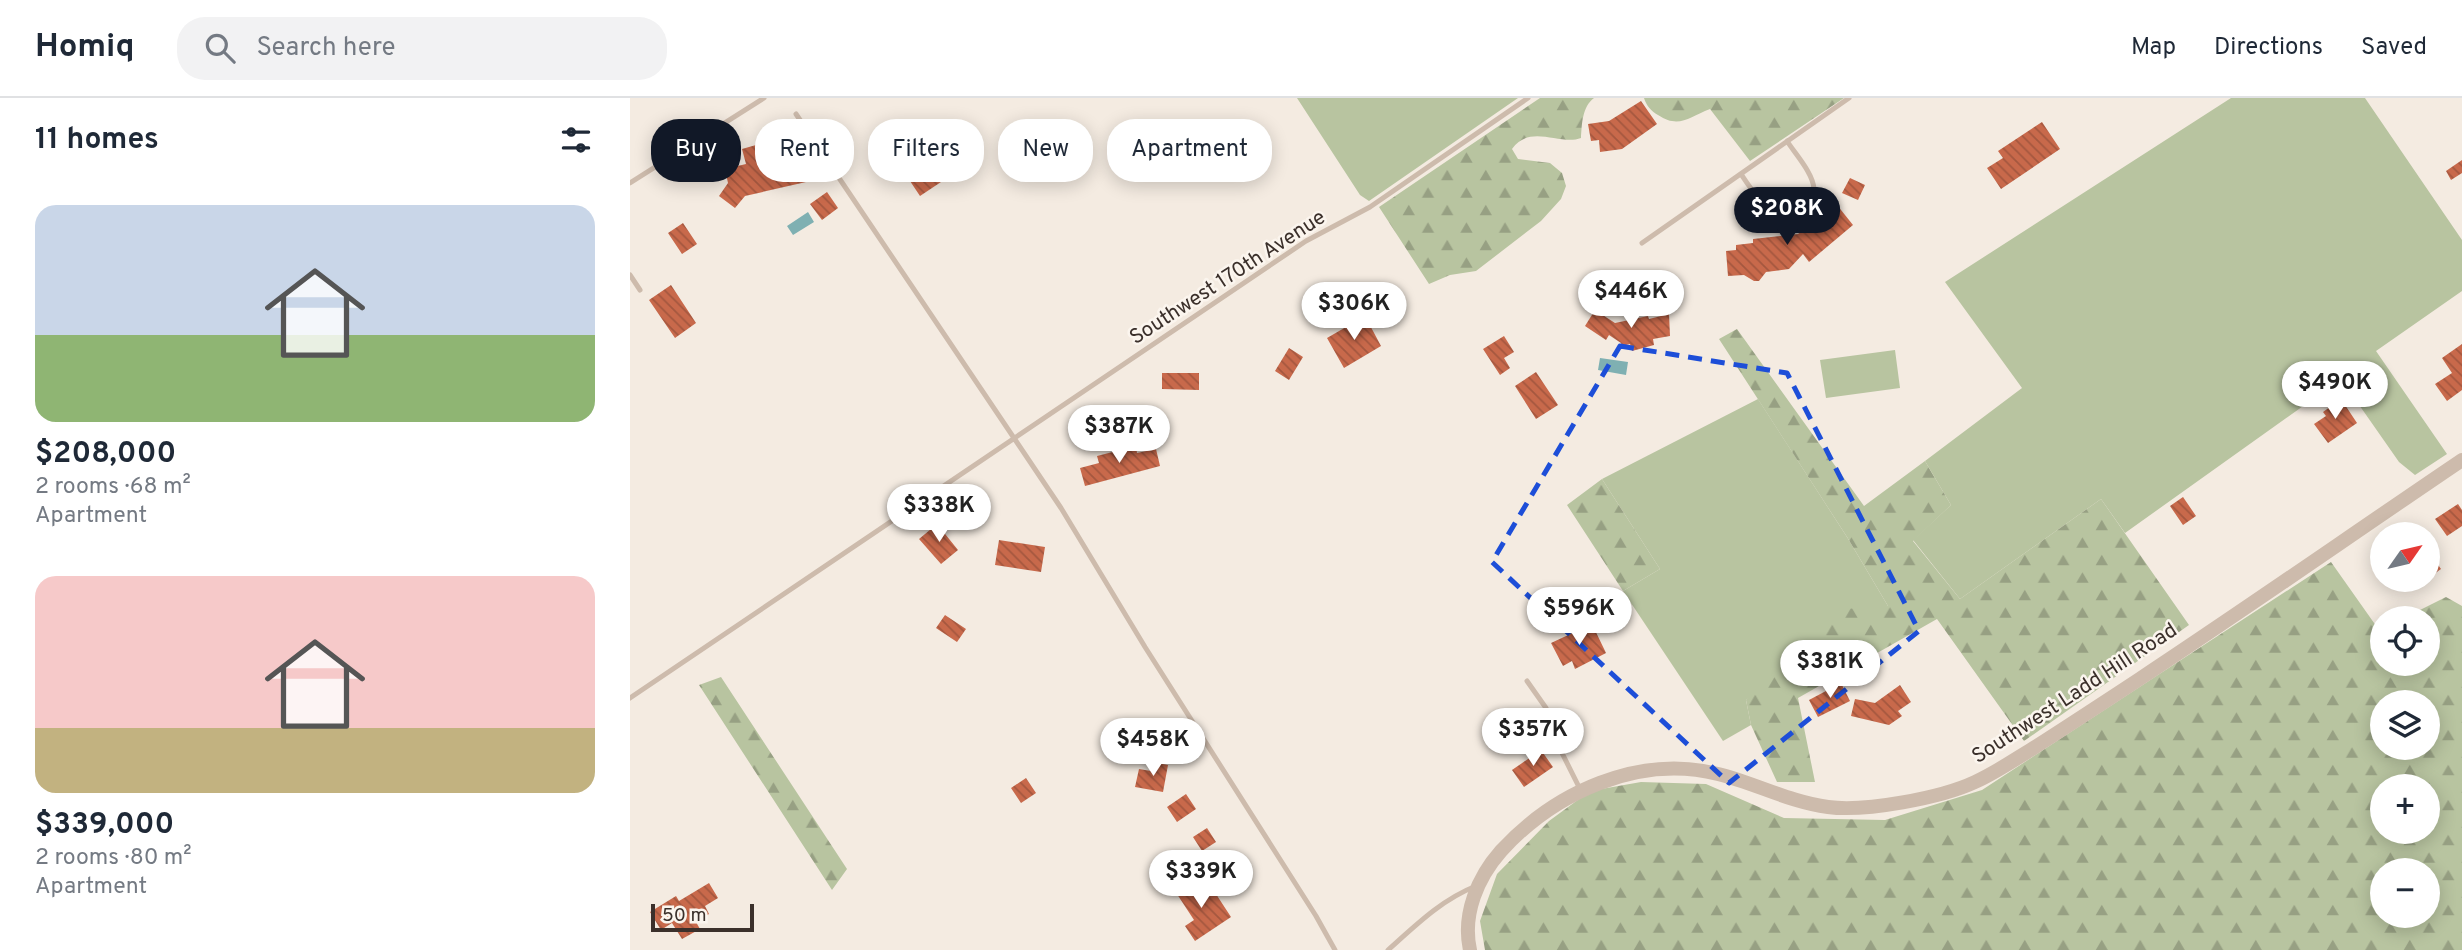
<!DOCTYPE html>
<meta charset="utf-8">
<style>
:root{--surface:#fff;--page:#f2f2f3;--text:#1f2937;--muted:#747a83;--line:#e0e1e3;--accent:#111827}
body{margin:0;font-family:Overpass,sans-serif;background:var(--page);color:var(--text);height:100vh;display:flex;flex-direction:column;font-size:26px;white-space:nowrap}
*{box-sizing:border-box;margin:0}
p{font-size:23px;color:var(--muted)}
.icon{flex:none;width:38px;height:38px;fill:none;stroke:currentColor;stroke-width:2;stroke-linecap:round;stroke-linejoin:round}
.map{position:relative;flex:1;overflow:hidden}
.panel{display:flex;flex-direction:column;background:var(--surface);width:630px}
.panel>*{flex:none}
.banner{position:absolute;left:21px;top:21px;width:665px;height:63px;display:flex;gap:14px}
.needle{width:46px;rotate:56deg}
.buttons{position:absolute;left:1740px;top:424px;display:grid;gap:14px}
.buttons a{display:grid;place-items:center;width:70px;height:70px;border-radius:50%;background:var(--surface);box-shadow:0 4px 18px #0003;font-size:35px}
.scale{position:absolute;left:21px;bottom:18px;width:103px;box-sizing:border-box;padding-left:7px;border:4px solid #3b302b;border-top:0;font-size:19px;line-height:24px;white-space:nowrap;color:#3b302b;-webkit-text-stroke:5px #fbf5ee;paint-order:stroke}
.price{position:absolute;translate:-50% -60px;padding:0 16px;border-radius:24px;background:#fff;color:#222;font-size:23px;line-height:46px;filter:drop-shadow(0 2px 4px #0008)}
.price::after{content:'';position:absolute;left:50%;top:42px;width:21px;height:16px;margin-left:-10px;background:inherit;clip-path:polygon(0 0,100% 0,50% 100%)}
.price.selected{background:var(--accent);color:#fff}
ul{padding:0;list-style:none}
li{display:grid;align-content:center;gap:14px;height:371px;padding:0 35px}
li span{display:grid;place-items:center;height:217px;border-radius:21px;color:#555}
li>.icon{margin-inline-start:auto}
span .icon{width:126px;height:126px;fill:#fffc;stroke-width:1}
li b{font-size:30px}
h2{display:flex;justify-content:space-between;align-items:center;height:84px;padding:0 35px;font-size:30px}
.chip{padding:0 24px;border-radius:28px;background:var(--surface);box-shadow:0 4px 18px #0003;font-size:24px;line-height:63px}
.chip.selected{background:var(--accent);color:#fff}
header{display:flex;align-items:center;gap:42px;box-sizing:border-box;height:98px;padding:0 35px;background:var(--surface);border-bottom:2px solid var(--line)}
header strong{font-size:33px}
nav{display:flex;gap:38px;margin-inline-start:auto;font-size:24px}
.search{width:490px;height:63px;background:var(--page);display:flex;align-items:center;gap:18px;box-sizing:border-box;padding:0 24px;border-radius:28px;color:var(--muted);font-size:26px}
main{display:flex;flex:1;min-height:0}
.map>svg:first-child{display:block}
.grass{fill:#b8c4a0}
.forest{fill:url(#forest-firs);fill-rule:evenodd}
.water{fill:#7fb0b2}
.building{fill:url(#building-back-hatch)}
.lines{fill:none;stroke-linecap:round;stroke-linejoin:round}
.service{stroke:#cdbbac;stroke-width:5}
.tertiary{stroke:#cdbbac;stroke-width:14}
.marked{fill:none;stroke:#1d4ed8;stroke-width:5;stroke-dasharray:14 9;stroke-linejoin:round}
.labels{text-anchor:middle;dominant-baseline:central;stroke-width:5;stroke-linejoin:round;paint-order:stroke}
.street-label{font-size:21px;fill:#3b302b;stroke:#fbf5ee}
</style>
<header>
<strong>Homiq</strong>
<div class="search"><svg class="icon" aria-label="search" viewBox="0 0 24 24"><circle cx="10" cy="10" r="6"/><path d="M15 15l6 6"/></svg>Search here</div>
<nav><a>Map</a><a>Directions</a><a>Saved</a></nav>
</header>
<main>
<section class="panel">
<h2>11 homes<svg class="icon" aria-label="filters" viewBox="0 0 24 24"><path d="M4 7h16M4 17h16"/><circle cx="9" cy="7" r="2"/><circle cx="15" cy="17" r="2"/></svg></h2>
<ul>
<li><span style="background:linear-gradient(#c9d6e8 60%,#8fb573 0)"><svg class="icon" aria-label="home" viewBox="0 0 24 24"><path d="M3 11l9-7 9 7M6 9v11h12V9"/></svg></span><div><b>$208,000</b><p>2 rooms · 68 m²</p><p>Apartment</p></div></li>
<li><span style="background:linear-gradient(#f6c9c9 70%,#c2b280 0)"><svg class="icon" aria-label="home" viewBox="0 0 24 24"><path d="M3 11l9-7 9 7M6 9v11h12V9"/></svg></span><div><b>$339,000</b><p>2 rooms · 80 m²</p><p>Apartment</p></div></li>
</ul>
</section>
<div class="map">
<svg width="1832" height="852" viewBox="0 0 1832 852">
<defs>
<pattern id="forest-firs" width="22" height="20" patternUnits="userSpaceOnUse" patternTransform="scale(1.75)"><rect width="22" height="20" fill="#b8c4a0"/><path d="M5 1l3.5 6h-7zM16 11l3.5 6h-7z" fill="#97a083"/></pattern>
<pattern id="building-back-hatch" width="6" height="6" patternUnits="userSpaceOnUse" patternTransform="scale(1.75)"><rect width="6" height="6" fill="#c8694b"/><path d="M-1 5l2 2M0 0l6 6M5-1l2 2" fill="none" stroke="#a4573f"/></pattern>
</defs>
<rect width="100%" height="100%" fill="#f4ebe1"/>
<path class="grass" d="M 667,0 L 888,0 L 739,103 L 730,97 Z
M 1601,0 L 1735,0 L 1832,142 L 1832,193 L 1746,253 L 1817,356 L 1785,377 L 1769,364 L 1711,281 L 1495,435 L 1471,401 L 1330,501 L 1283,442 L 1321,407 L 1295,363 L 1392,290 L 1315,184 Z
M 1265,252 L 1270,290 L 1196,300 L 1190,262 Z
M 1128,301 L 1217,439 L 1258,508 L 1116,602 L 1121,627 L 1093,643 L 993,493 L 1030,471 L 972,381 Z"/>
<path class="forest" d="M 910,0 L 964,0 C 952,9 952,26 951,40 C 930,48 900,25 882,51 L 888,61 L 920,65 L 932,75 L 936,88 L 931,101 L 911,123 L 846,173 L 820,177 L 799,186 L 749,109 Z
M 1014,0 L 1214,0 L 1120,63 L 1080,11 C 1059,19 1049,31 1028,17 C 1021,13 1016,7 1014,0 Z
M 1107,231 L 1234,408 L 1295,363 L 1321,407 L 1283,443 L 1330,501 L 1471,401 L 1559,527 L 1394,643 L 1307,521 L 1168,600 L 1185,684 L 1147,684 L 1121,627 L 1116,602 L 1200,512 L 1258,508 L 1217,439 L 1089,241 Z
M 972,381 L 1030,471 L 993,493 L 937,407 Z
M 1701,464 L 1749,532 L 1752,531 L 1752,565 L 1797,565 L 1797,520 L 1774,520 L 1816,499 L 1832,508 L 1832,852 L 855,852 L 850,823 L 867,776 L 919,723 L 960,693 L 1011,684 L 1076,686 L 1154,720 L 1255,722 L 1352,692 ZM 1752,604 L 1797,604 L 1797,649 L 1752,649 ZM 1752,688 L 1797,688 L 1797,733 L 1752,733 ZM 1752,772 L 1797,772 L 1797,817 L 1752,817 Z
M 91,579 L 217,771 L 202,792 L 69,587 Z"/>
<path class="water" d="M 178,114 L 184,124 L 163,137 L 157,128 Z
M 970,260 L 998,264 L 996,277 L 968,272 Z"/>
<path class="building" d="M 1011,3 L 1027,26 L 992,51 L 970,54 L 969,42 L 961,43 L 958,26 L 979,23 Z
M 1412,24 L 1430,51 L 1371,91 L 1357,70 L 1373,60 L 1368,53 Z
M 311,45 L 329,72 L 290,98 L 272,71 Z
M 126,47 L 130,63 L 159,56 L 164,47 L 189,61 L 176,84 L 115,98 L 105,110 L 89,98 L 98,85 L 95,71 L 116,66 L 112,51 Z
M 1832,62 L 1832,75 L 1821,82 L 1816,73 Z
M 1220,80 L 1235,87 L 1228,102 L 1212,95 Z
M 197,94 L 208,110 L 192,122 L 180,106 Z
M 1207,107 L 1223,127 L 1179,164 L 1173,156 L 1159,171 L 1136,174 L 1129,183 L 1124,183 L 1114,177 L 1098,178 L 1096,153 L 1106,152 L 1106,147 L 1123,145 L 1123,141 L 1168,136 Z
M 53,125 L 67,146 L 52,156 L 38,135 Z
M 41,187 L 66,225 L 45,240 L 19,202 Z
M 965,212 L 985,225 L 1018,218 L 1019,221 L 1039,216 L 1040,238 L 1023,241 L 1024,247 L 1002,253 L 1000,246 L 992,248 L 991,245 L 979,237 L 976,242 L 955,228 Z
M 735,218 L 751,248 L 714,270 L 697,240 Z
M 874,238 L 884,254 L 874,260 L 880,270 L 870,277 L 853,251 Z
M 1832,246 L 1832,292 L 1817,303 L 1805,286 L 1822,275 L 1812,260 Z
M 659,250 L 673,259 L 659,282 L 645,273 Z
M 906,274 L 928,307 L 906,321 L 885,288 Z
M 532,275 L 569,275 L 569,292 L 532,291 Z
M 1711,301 L 1727,325 L 1698,345 L 1684,326 L 1696,318 L 1693,314 Z
M 506,348 L 507,355 L 526,351 L 530,368 L 455,388 L 450,370 L 469,365 L 467,358 Z
M 1553,399 L 1566,418 L 1553,427 L 1540,408 Z
M 1828,406 L 1832,412 L 1832,428 L 1817,438 L 1805,421 Z
M 307,426 L 328,452 L 311,466 L 289,441 Z
M 369,442 L 415,449 L 411,474 L 365,467 Z
M 1797,451 L 1811,471 L 1797,481 Z
M 315,517 L 336,531 L 327,544 L 306,530 Z
M 962,526 L 976,555 L 945,571 L 942,563 L 933,568 L 921,545 Z
M 1211,585 L 1220,603 L 1188,619 L 1179,602 Z
M 1270,587 L 1281,604 L 1268,613 L 1272,618 L 1259,627 L 1221,618 L 1225,601 L 1245,605 Z
M 911,652 L 923,669 L 894,689 L 882,672 Z
M 522,664 L 538,667 L 533,694 L 505,689 L 509,671 L 521,673 Z
M 396,680 L 406,695 L 391,705 L 381,690 Z
M 556,696 L 566,711 L 547,724 L 537,709 Z
M 577,730 L 586,744 L 572,753 L 563,739 Z
M 558,780 L 572,801 L 584,793 L 601,819 L 565,843 L 555,828 L 564,822 L 543,790 Z
M 79,785 L 88,800 L 75,808 L 79,816 L 66,824 L 70,831 L 52,841 L 42,825 L 31,832 L 20,814 L 46,798 L 49,803 Z"/>
<g class="lines">
<path class="service" d="M 166,16 L 431,410 L 515,549 L 686,818 L 705,852
M 1111,76 C 1123,94 1147,133 1173,115 C 1180,110 1185,100 1184,91 C 1183,75 1166,57 1157,43
M 0,85 L 134,0
M 1012,145 L 1219,0
M 0,177 L 10,192
M 897,583 L 916,610 L 928,637 L 931,653 L 951,693
M 0,600 L 676,143 L 740,109 L 898,0
M 758,852 C 786,827 811,802 846,788"/>
<path class="tertiary" d="M 840,852 C 832,816 848,779 871,753 C 925,694 1009,656 1088,676 C 1125,685 1159,704 1198,709 C 1235,714 1311,700 1345,684 C 1365,675 1384,662 1402,651 C 1438,628 1473,605 1508,582 C 1617,510 1724,435 1832,362"/>
</g>
<path class="marked" d="M 990,248 L 1157,275 L 1289,533 L 1099,685 L 862,464 Z"/>
<g class="labels">
<g class="street-label">
<text transform="translate(598 180) rotate(-33)">Southwest 170th Avenue</text>
<text transform="translate(1445 596) rotate(-33)">Southwest Ladd Hill Road</text>
</g>
</g>
</svg>
<div class="buttons">
<a><svg class="needle" viewBox="-14 -14 28 28"><path d="M0-13l5 13h-10z" fill="#e53935"/><path d="M0 13l5-13h-10z" fill="#747a83"/></svg></a>
<a><svg class="icon" aria-label="locate" viewBox="0 0 24 24"><circle cx="12" cy="12" r="6"/><path d="M12 2v4M12 18v4M2 12h4M18 12h4"/></svg></a>
<a><svg class="icon" aria-label="layers" viewBox="0 0 24 24"><path d="M12 4l9 5-9 5-9-5zM3 14l9 5 9-5"/></svg></a>
<a>+</a>
<a>−</a>
</div>
<div class="scale">50 m</div>
<b class="price selected" style="left:1157px;top:149px">$208K</b>
<b class="price" style="left:1001px;top:232px">$446K</b>
<b class="price" style="left:724px;top:244px">$306K</b>
<b class="price" style="left:1705px;top:323px">$490K</b>
<b class="price" style="left:489px;top:367px">$387K</b>
<b class="price" style="left:309px;top:446px">$338K</b>
<b class="price" style="left:949px;top:549px">$596K</b>
<b class="price" style="left:1200px;top:602px">$381K</b>
<b class="price" style="left:903px;top:670px">$357K</b>
<b class="price" style="left:523px;top:680px">$458K</b>
<b class="price" style="left:571px;top:812px">$339K</b>
<div class="banner">
<a class="chip selected">Buy</a>
<a class="chip">Rent</a>
<a class="chip">Filters</a>
<a class="chip">New</a>
<a class="chip">Apartment</a>
</div>
</div>
</main>
